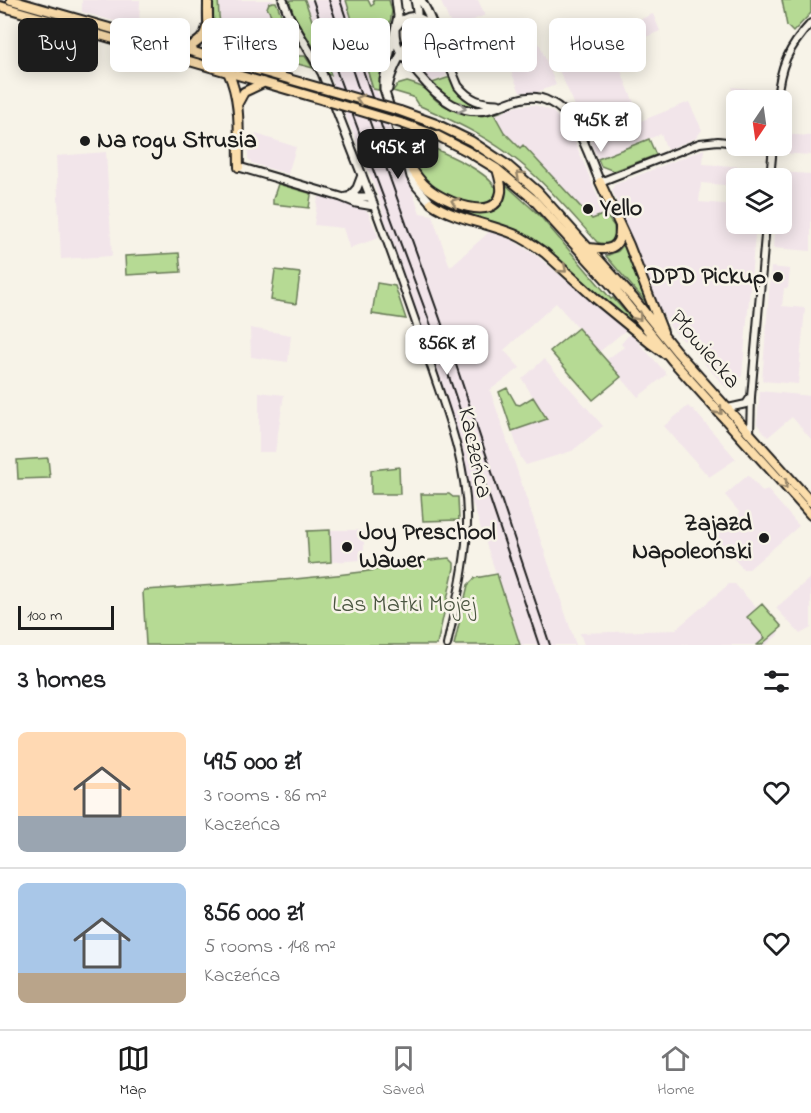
<!DOCTYPE html>
<meta charset="utf-8">
<style>
:root{--surface:#fff;--page:#f6f6f6;--text:#202124;--muted:#757577;--line:#e0e0e0;--accent:#1c1c1c}
body{margin:0;font-family:"Indie Flower",sans-serif;background:var(--page);color:var(--text);height:100vh;display:flex;flex-direction:column;font-size:22px;white-space:nowrap}
*{box-sizing:border-box;margin:0}
p{font-size:20px;color:var(--muted)}
.icon{flex:none;width:33px;height:33px;fill:none;stroke:currentColor;stroke-width:2;stroke-linecap:round;stroke-linejoin:round}
.map{position:relative;height:645px;overflow:hidden}
.sheet{display:flex;flex-direction:column;background:var(--surface);flex:1}
.sheet>*{flex:none}
.banner{position:absolute;left:18px;top:18px;width:776px;height:54px;display:flex;gap:12px}
.needle{width:39px;rotate:193deg}
.tools{position:absolute;left:726px;top:90px;display:grid;gap:12px}
.tools a{display:grid;place-items:center;width:66px;height:66px;border-radius:9px;background:var(--surface);box-shadow:0 3px 15px #0003;font-size:30px}
.scale{position:absolute;left:18px;bottom:15px;width:96px;box-sizing:border-box;padding-left:6px;border:3px solid #1c1c1c;border-top:0;font-size:16px;line-height:21px;white-space:nowrap;color:#1c1c1c;-webkit-text-stroke:4px #f7f3e8;paint-order:stroke}
.price{position:absolute;translate:-50% -51px;padding:0 14px;border-radius:12px;background:#fff;color:#222;font-size:20px;line-height:39px;filter:drop-shadow(0 2px 3px #0008)}
.price::after{content:'';position:absolute;left:50%;top:36px;width:18px;height:14px;margin-left:-9px;background:inherit;clip-path:polygon(0 0,100% 0,50% 100%)}
.price.on{background:var(--accent);color:#fff}
ul{padding:0;list-style:none}
li{display:flex;align-items:center;gap:18px;height:150px;padding:0 18px}
li+li{border-top:2px solid var(--line)}
li span{display:grid;place-items:center;flex:none;width:168px;height:120px;border-radius:9px;color:#555}
li>.icon{margin-inline-start:auto}
span .icon{width:72px;height:72px;fill:#fffc;stroke-width:1}
li b{font-size:26px}
h2{display:flex;justify-content:space-between;align-items:center;height:72px;padding:0 18px;font-size:26px}
.pill{padding:0 21px;border-radius:9px;background:var(--surface);box-shadow:0 3px 15px #0003;font-size:21px;line-height:54px}
.pill.on{background:var(--accent);color:#fff}
.dock{display:flex;justify-content:space-around;align-items:center;height:84px;border-top:2px solid var(--line);background:var(--surface);font-size:16px;color:var(--muted)}
.dock a{display:grid;justify-items:center;gap:3px}
.dock .on{color:var(--accent)}
.map>svg:first-child{display:block}
.built{fill:#f2e5ea}
.green{fill:#b6da94;stroke:#697b58;stroke-width:1.5}
.lines{fill:none;stroke-linecap:round;stroke-linejoin:round}
.tertiary-casing{stroke:#1c1c1c;stroke-width:10}
.secondary-casing{stroke:#1c1c1c;stroke-width:11}
.primary-casing{stroke:#1c1c1c;stroke-width:12}
.tertiary{stroke:#f7f3e8;stroke-width:6}
.secondary{stroke:#f7f3e8;stroke-width:7}
.primary{stroke:#fbddab;stroke-width:8}
.rail{stroke:#1c1c1c;stroke-width:2}
.primary-bridge-casing{stroke:#1c1c1c;stroke-width:12;stroke-linecap:butt}
.primary-bridge{stroke:#fbddab;stroke-width:8}
.oneway{stroke:#97866b}
.oneway2{stroke:#94928c}
.poi-dot{fill:#1c1c1c;stroke:#f7f3e8;stroke-width:2}
.labels{text-anchor:middle;dominant-baseline:central;stroke-width:5;stroke-linejoin:round;paint-order:stroke}
.poi-label{font-size:24px;font-weight:bold;fill:#1c1c1c;stroke:#f7f3e8;text-anchor:start}
.street-label{font-size:24px;fill:#1c1c1c;stroke:#f7f3e8}
.park-label{font-size:24px;fill:#4a5540;stroke:#f7f3e8}
</style>
<div class="map">
<svg width="811" height="645" viewBox="0 0 811 645">
<rect width="100%" height="100%" fill="#f7f3e8"/>
<filter id="ink" filterUnits="userSpaceOnUse"><feTurbulence type="fractalNoise" baseFrequency=".0167" numOctaves="2"/><feDisplacementMap in="SourceGraphic" scale="12" xChannelSelector="R" yChannelSelector="G"/><feConvolveMatrix kernelMatrix="1 2 1 2 8 2 1 2 1" color-interpolation-filters="sRGB"/></filter>
<g filter="url(#ink)">
<path class="built" d="M 82,0 L 140,0 L 139,28 L 82,12 Z
M 218,0 L 273,0 L 294,57 L 241,43 L 228,37 L 221,28 Z
M 305,0 L 346,0 L 373,87 L 376,89 L 420,213 L 432,215 L 450,267 L 489,232 L 497,234 L 512,240 L 537,256 L 626,330 L 599,352 L 556,303 L 504,350 L 520,368 L 490,390 L 576,645 L 520,645 L 468,490 L 458,433 L 396,252 L 383,216 L 382,208 L 365,161 L 335,90 Z
M 446,0 L 478,0 L 485,15 L 453,29 L 441,2 Z
M 653,14 L 660,31 L 613,51 L 634,103 L 583,123 L 552,55 Z
M 420,21 L 429,30 L 448,73 L 446,74 L 446,76 L 430,82 L 427,82 L 422,76 L 408,45 Z
M 539,43 L 556,85 L 537,92 L 520,92 L 505,58 Z
M 732,87 L 768,91 L 767,100 L 736,100 L 736,106 L 733,99 Z
M 689,102 L 702,130 L 696,138 L 667,150 L 661,134 L 598,159 L 590,141 Z
M 528,105 L 535,105 L 552,111 L 565,124 L 567,123 L 605,214 L 592,219 L 524,146 L 520,148 L 504,132 L 493,114 L 518,106 Z
M 247,134 L 256,134 L 296,147 L 288,174 L 251,163 L 251,161 L 248,159 Z
M 783,134 L 811,136 L 811,155 L 781,153 Z
M 704,149 L 703,164 L 761,168 L 760,178 L 736,178 L 736,186 L 701,183 L 699,202 L 736,205 L 736,224 L 756,224 L 742,376 L 727,389 L 687,344 L 694,337 L 695,335 L 693,334 L 684,341 L 671,328 L 662,313 L 612,190 L 614,185 Z
M 106,152 L 112,256 L 61,259 L 56,156 Z
M 779,172 L 811,174 L 811,251 L 773,248 L 775,224 L 782,224 L 782,178 L 779,178 Z
M 321,196 L 362,209 L 368,212 L 379,238 L 352,247 L 350,250 L 343,228 L 314,225 L 318,198 Z
M 771,267 L 790,269 L 788,288 L 784,288 L 782,306 L 805,308 L 798,384 L 762,381 Z
M 250,328 L 291,335 L 288,362 L 251,357 Z
M 630,333 L 667,374 L 638,397 L 606,360 L 624,347 L 621,344 Z
M 544,359 L 603,426 L 572,451 L 526,465 L 521,458 L 512,431 L 547,419 L 522,379 Z
M 760,391 L 811,396 L 811,439 L 792,417 L 768,437 L 757,424 Z
M 259,392 L 284,395 L 275,452 L 259,452 Z
M 688,406 L 691,409 L 693,409 L 736,459 L 709,477 L 664,426 Z
M 748,475 L 763,492 L 767,489 L 799,526 L 749,569 L 743,569 L 715,537 L 740,513 L 725,495 Z
M 330,530 L 364,530 L 364,557 L 362,560 L 331,562 Z
M 811,577 L 811,628 L 800,634 L 776,608 Z
M 729,584 L 735,584 L 778,632 L 778,635 L 766,645 L 584,645 L 580,633 L 675,630 Z"/>
<path class="green" d="M 213,0 L 218,0 C 219,9 218,21 222,29 C 229,45 276,53 293,57 L 293,56 L 305,56 L 313,68 L 298,64 L 294,66 L 218,43 L 214,35 Z
M 289,0 L 305,0 L 331,75 L 328,75 L 317,52 L 295,18 Z
M 346,0 L 368,0 L 371,6 L 374,4 L 373,0 L 389,0 L 392,11 L 391,17 L 380,76 L 379,90 L 373,89 Z
M 782,0 L 811,0 L 811,13 L 793,32 L 787,26 Z
M 273,2 L 276,2 L 283,19 L 299,42 L 298,48 L 295,49 L 285,46 C 277,35 275,19 267,8 L 269,3 Z
M 447,78 L 450,78 L 458,92 L 475,106 C 458,105 444,97 431,86 L 432,83 Z
M 407,82 C 414,84 423,86 428,91 C 430,94 433,98 437,101 C 457,116 481,116 504,108 L 505,110 L 494,114 L 504,132 L 520,148 L 523,145 L 592,219 L 605,214 L 614,226 L 615,238 C 610,243 604,245 597,242 C 576,219 556,195 533,174 C 500,143 459,123 418,105 L 413,97 L 393,91 L 397,85 Z
M 649,139 L 656,155 L 614,171 L 601,166 L 598,159 Z
M 407,141 L 425,149 L 431,147 C 448,155 486,171 494,186 L 497,187 C 493,221 443,196 427,183 C 418,176 413,165 409,155 L 410,154 Z
M 418,183 C 423,187 427,192 432,196 C 456,212 502,228 505,184 L 539,215 L 611,299 L 613,298 L 634,322 L 627,318 L 545,248 L 512,230 L 445,207 C 434,200 426,193 418,183 Z
M 278,184 L 309,193 L 311,195 L 309,208 L 273,204 L 273,199 Z
M 625,243 L 649,306 L 606,256 L 618,251 Z
M 179,253 L 181,272 L 126,275 L 125,256 Z
M 275,270 L 300,273 L 296,304 L 271,300 Z
M 377,283 L 395,286 L 406,319 L 372,314 Z
M 578,328 L 621,377 L 593,400 L 550,351 Z
M 507,388 L 516,404 L 520,405 L 533,397 L 547,419 L 512,431 L 499,392 Z
M 48,458 L 50,478 L 18,479 L 17,460 Z
M 399,467 L 400,494 L 371,494 L 371,470 Z
M 421,494 L 449,494 L 453,497 L 458,497 L 459,520 L 423,521 Z
M 330,530 L 331,562 L 309,564 L 307,531 Z
M 449,558 L 454,563 L 454,568 L 437,645 L 146,645 L 143,592 L 145,590 C 217,585 290,581 362,572 C 391,568 419,560 449,558 Z
M 497,574 L 520,645 L 454,645 L 468,585 L 475,578 Z
M 762,604 L 782,627 L 761,645 L 757,645 L 765,638 L 747,617 Z"/>
<g class="lines">
<defs>
<path id="tertiary" d="M 777,100 C 780,66 788,48 811,23
M 770,178 L 773,146
M 600,182 L 700,143 L 718,141 L 736,143
M 374,206 C 394,260 413,314 432,369 C 448,417 466,463 467,515 C 468,559 456,603 447,645
M 728,408 L 746,404 L 750,398
M 750,433 L 751,397 L 766,224"/>
<path id="secondary" d="M 396,0 L 398,16 L 384,80 L 384,89 L 407,161 L 411,177 L 417,187 L 431,203
M 421,0 L 427,11 L 458,86 C 469,100 481,104 498,104
M 397,26 C 407,12 421,14 431,28
M 395,30 C 395,51 406,58 418,74 C 438,98 463,120 497,107 C 515,100 531,92 550,102 C 579,116 588,155 600,182
M 388,89 C 391,63 415,38 417,14 C 417,9 416,5 415,0
M 239,167 L 341,197 L 356,203 L 374,206 L 322,73 L 289,16 L 283,0
M 346,197 L 371,197
M 349,197 L 357,188 L 362,175"/>
<path id="primary" d="M 11,0 L 320,88
M 208,0 C 208,30 205,40 230,60
M 0,6 L 324,100
M 185,50 C 196,43 204,40 207,27
M 228,72 C 242,102 238,136 239,167
M 238,103 L 244,92 L 263,83
M 400,111 L 436,124 L 471,141 L 507,165 L 537,191 L 634,299 L 676,351 L 811,502
M 404,124 L 438,136 L 469,152 L 497,169 L 533,199 L 612,286 L 672,360 L 811,515
M 407,161 C 413,171 419,181 428,188 C 442,200 496,225 501,192 C 502,185 499,176 497,169
M 600,182 L 629,245 L 663,332
M 431,203 C 456,220 489,223 516,235 C 527,240 535,246 545,253 L 595,298 L 650,343 L 664,353
M 589,248 C 608,251 621,250 620,227"/>
</defs>
<use href="#tertiary" class="tertiary-casing"/>
<use href="#secondary" class="secondary-casing"/>
<use href="#primary" class="primary-casing"/>
<use href="#tertiary" class="tertiary"/>
<use href="#secondary" class="secondary"/>
<use href="#primary" class="primary"/>
<path class="rail" d="M 313,0 L 339,78 L 439,347 L 539,645
M 329,0 L 366,111 L 449,344 L 550,645
M 340,0 L 393,161"/>
<defs>
<path id="primary-bridge" d="M 320,88 L 400,111
M 324,100 L 404,124"/>
</defs>
<use href="#primary-bridge" class="primary-bridge-casing"/>
<use href="#primary-bridge" class="primary-bridge"/>
</g>
<defs><path id="oneway-chevron" d="M-2-3.5L2.5 0L-2 3.5" fill="none" stroke-width="1.6" stroke-linecap="round" stroke-linejoin="round" transform="scale(1.5)"/></defs>
<g class="oneway">
<use href="#oneway-chevron" transform="translate(360 99) rotate(-164)"/>
<use href="#oneway-chevron" transform="translate(520 175) rotate(-140)"/>
<use href="#oneway-chevron" transform="translate(455 202) rotate(-158)"/>
<use href="#oneway-chevron" transform="translate(563 269) rotate(41)"/>
<use href="#oneway-chevron" transform="translate(638 317) rotate(51)"/>
<use href="#oneway-chevron" transform="translate(719 411) rotate(48)"/>
<use href="#oneway-chevron" transform="translate(784 485) rotate(49)"/>
</g>
<use class="oneway2" href="#oneway-chevron" transform="translate(462 108) rotate(14)"/>
</g>
<g class="poi-dot">
<circle cx="85" cy="141" r="6"/>
<circle cx="588" cy="209" r="6"/>
<circle cx="778" cy="277" r="6"/>
<circle cx="764" cy="538" r="6"/>
<circle cx="347" cy="547" r="6"/>
</g>
<g class="labels">
<g class="poi-label">
<text x="97" y="141">Na rogu Strusia</text>
<text x="600" y="209">Yello</text>
<text x="766" y="277" text-anchor="end">DPD Pickup</text>
<text x="752" y="524" text-anchor="end">Zajazd<tspan x="752" dy="28">Napoleoński</tspan></text>
<text x="359" y="533">Joy Preschool<tspan x="359" dy="28">Wawer</tspan></text>
</g>
<g class="street-label">
<text transform="translate(704 350) rotate(49)">Płowiecka</text>
<text transform="translate(474 453) rotate(78)">Kaczeńca</text>
</g>
<g class="park-label">
<text x="404" y="605">Las Matki Mojej</text>
</g>
</g>
</svg>
<div class="tools">
<a><svg class="needle" viewBox="-14 -14 28 28"><path d="M0-13l5 13h-10z" fill="#e53935"/><path d="M0 13l5-13h-10z" fill="#757577"/></svg></a>
<a><svg class="icon" aria-label="layers" viewBox="0 0 24 24"><path d="M12 4l9 5-9 5-9-5zM3 14l9 5 9-5"/></svg></a>
</div>
<div class="scale">100 m</div>
<b class="price" style="left:601px;top:153px">945K zł</b>
<b class="price on" style="left:398px;top:180px">495K zł</b>
<b class="price" style="left:447px;top:376px">856K zł</b>
<div class="banner">
<a class="pill on">Buy</a>
<a class="pill">Rent</a>
<a class="pill">Filters</a>
<a class="pill">New</a>
<a class="pill">Apartment</a>
<a class="pill">House</a>
</div>
</div>
<section class="sheet">
<h2>3 homes<svg class="icon" aria-label="filters" viewBox="0 0 24 24"><path d="M4 7h16M4 17h16"/><circle cx="9" cy="7" r="2"/><circle cx="15" cy="17" r="2"/></svg></h2>
<ul>
<li><span style="background:linear-gradient(#ffd9b3 70%,#9aa5b1 0)"><svg class="icon" aria-label="home" viewBox="0 0 24 24"><path d="M3 11l9-7 9 7M6 9v11h12V9"/></svg></span><div><b>495 000 zł</b><p>3 rooms · 86 m²</p><p>Kaczeńca</p></div><svg class="icon" aria-label="heart" viewBox="0 0 24 24"><path d="M12 20l-8-8c-3-5 5-10 8-4 3-6 11-1 8 4z"/></svg></li>
<li><span style="background:linear-gradient(#a9c7e8 75%,#b9a48a 0)"><svg class="icon" aria-label="home" viewBox="0 0 24 24"><path d="M3 11l9-7 9 7M6 9v11h12V9"/></svg></span><div><b>856 000 zł</b><p>5 rooms · 148 m²</p><p>Kaczeńca</p></div><svg class="icon" aria-label="heart" viewBox="0 0 24 24"><path d="M12 20l-8-8c-3-5 5-10 8-4 3-6 11-1 8 4z"/></svg></li>
</ul>
</section>
<nav class="dock">
<a class="on"><svg class="icon" aria-label="map" viewBox="0 0 24 24"><path d="M3 6l6-2 6 2 6-2v14l-6 2-6-2-6 2zM9 4v14M15 6v14"/></svg>Map</a>
<a><svg class="icon" aria-label="saved" viewBox="0 0 24 24"><path d="M7 4h10v16l-5-4-5 4z"/></svg>Saved</a>
<a><svg class="icon" aria-label="home" viewBox="0 0 24 24"><path d="M3 11l9-7 9 7M6 9v11h12V9"/></svg>Home</a>
</nav>
